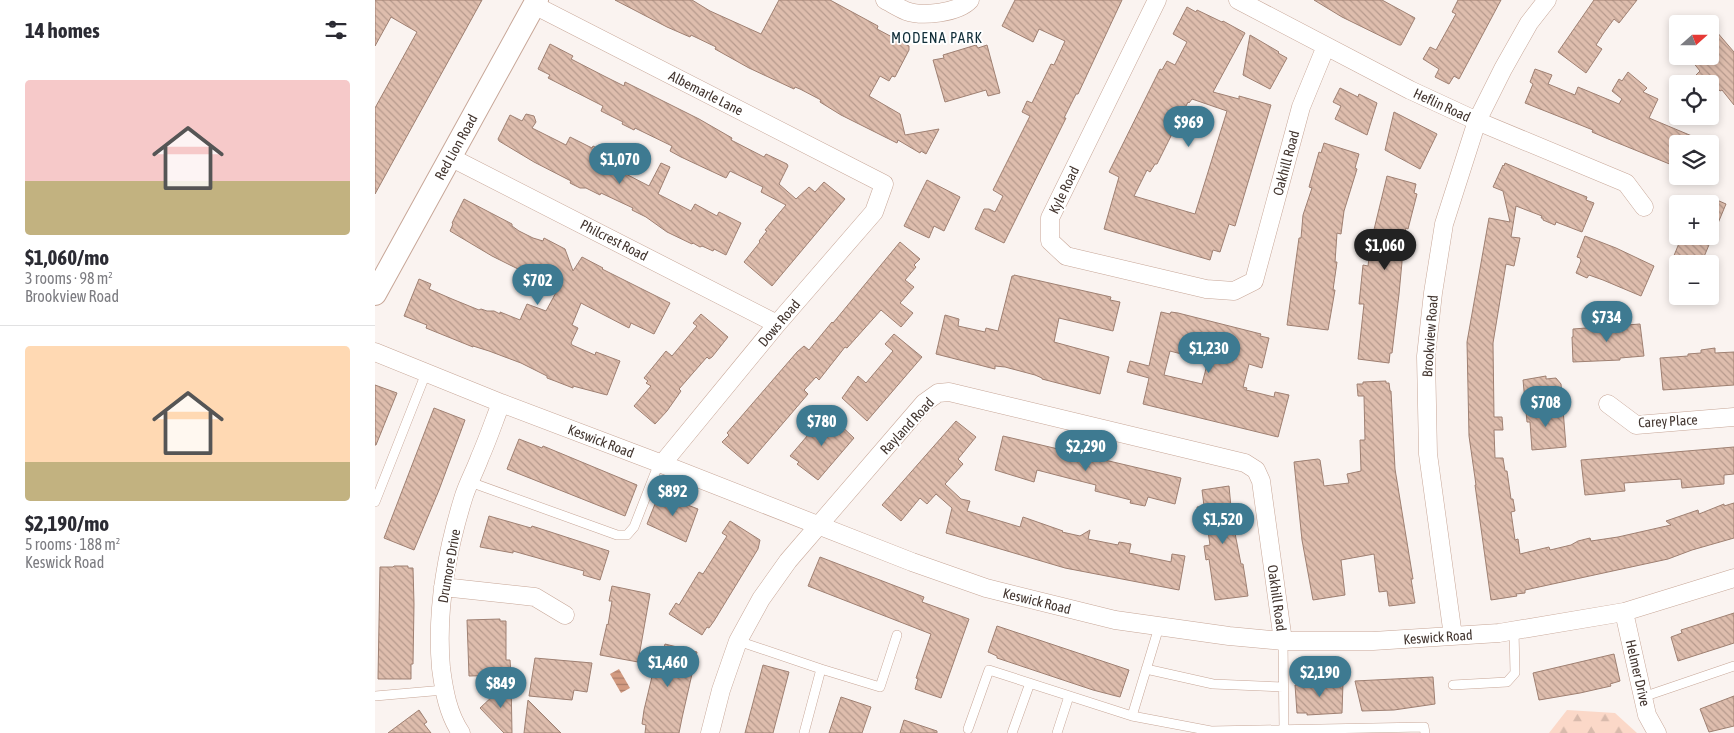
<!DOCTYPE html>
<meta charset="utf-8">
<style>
:root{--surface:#fff;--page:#f7f7f7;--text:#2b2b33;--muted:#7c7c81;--line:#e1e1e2;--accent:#3e7a91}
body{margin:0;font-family:"Asap Condensed",sans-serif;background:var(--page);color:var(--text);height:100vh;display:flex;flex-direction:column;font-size:19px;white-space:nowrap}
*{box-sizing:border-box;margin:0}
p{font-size:16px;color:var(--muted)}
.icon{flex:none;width:28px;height:28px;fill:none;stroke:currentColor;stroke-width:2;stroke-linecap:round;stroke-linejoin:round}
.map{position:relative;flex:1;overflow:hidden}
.panel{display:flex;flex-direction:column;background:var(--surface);width:375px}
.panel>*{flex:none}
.needle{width:32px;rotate:69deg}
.tools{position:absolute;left:1294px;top:15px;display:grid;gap:10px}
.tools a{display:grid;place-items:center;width:50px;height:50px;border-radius:5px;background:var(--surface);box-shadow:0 2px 8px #0003;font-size:25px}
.price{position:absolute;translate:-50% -42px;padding:0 11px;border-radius:18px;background:var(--accent);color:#fff;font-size:16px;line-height:32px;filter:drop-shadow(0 1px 2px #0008)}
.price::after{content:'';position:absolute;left:50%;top:30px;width:15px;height:11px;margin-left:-8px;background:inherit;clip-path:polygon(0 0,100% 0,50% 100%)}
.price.active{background:#222;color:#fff}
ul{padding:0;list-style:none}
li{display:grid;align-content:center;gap:10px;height:265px;padding:0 25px}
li+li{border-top:1px solid var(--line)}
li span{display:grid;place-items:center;height:155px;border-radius:5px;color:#555}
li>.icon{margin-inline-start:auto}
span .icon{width:90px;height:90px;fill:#fffc;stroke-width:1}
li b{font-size:21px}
h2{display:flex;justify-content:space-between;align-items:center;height:60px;padding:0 25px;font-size:21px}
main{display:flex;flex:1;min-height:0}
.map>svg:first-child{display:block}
.forest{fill:url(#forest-firs)}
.water{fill:url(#water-rules)}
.building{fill:url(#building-back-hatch);stroke:#9f8072;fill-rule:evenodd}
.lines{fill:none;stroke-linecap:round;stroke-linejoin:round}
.service-casing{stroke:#c7a697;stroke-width:10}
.minor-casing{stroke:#c7a697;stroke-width:19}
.tertiary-casing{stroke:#c7a697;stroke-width:24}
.service{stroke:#fff;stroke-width:9}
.minor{stroke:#fff;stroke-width:18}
.tertiary{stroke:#fff;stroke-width:22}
.labels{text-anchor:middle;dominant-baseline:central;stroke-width:4;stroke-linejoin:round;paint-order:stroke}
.street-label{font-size:14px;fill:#433630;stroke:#fff}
.neighbourhood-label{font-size:15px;letter-spacing:1px;fill:#122f3a;stroke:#fff}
</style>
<main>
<section class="panel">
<h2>14 homes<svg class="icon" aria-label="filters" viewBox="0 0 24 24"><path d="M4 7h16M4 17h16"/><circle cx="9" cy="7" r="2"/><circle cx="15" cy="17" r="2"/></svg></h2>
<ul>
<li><span style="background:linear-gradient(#f6c9c9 65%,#c2b280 0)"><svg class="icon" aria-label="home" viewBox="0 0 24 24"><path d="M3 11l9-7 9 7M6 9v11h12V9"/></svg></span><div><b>$1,060/mo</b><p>3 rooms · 98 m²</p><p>Brookview Road</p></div></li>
<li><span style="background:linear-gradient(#ffd9b3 75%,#c2b280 0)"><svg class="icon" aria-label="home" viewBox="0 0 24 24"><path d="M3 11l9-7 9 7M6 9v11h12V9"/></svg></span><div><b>$2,190/mo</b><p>5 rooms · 188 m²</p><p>Keswick Road</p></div></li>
</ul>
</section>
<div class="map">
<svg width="1359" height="733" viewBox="0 0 1359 733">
<defs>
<pattern id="forest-firs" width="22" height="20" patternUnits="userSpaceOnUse" patternTransform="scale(1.25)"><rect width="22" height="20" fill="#fbd8c8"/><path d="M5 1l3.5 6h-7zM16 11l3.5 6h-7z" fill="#d8baac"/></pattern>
<pattern id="water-rules" width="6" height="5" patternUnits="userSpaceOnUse" patternTransform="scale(1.25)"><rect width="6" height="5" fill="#d29a80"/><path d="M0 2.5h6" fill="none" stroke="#ac7e69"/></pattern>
<pattern id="building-back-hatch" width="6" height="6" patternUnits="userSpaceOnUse" patternTransform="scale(1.25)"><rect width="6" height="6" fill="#debdad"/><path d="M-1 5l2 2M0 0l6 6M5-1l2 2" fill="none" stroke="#b69a8d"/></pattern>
</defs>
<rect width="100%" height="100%" fill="#faf3f0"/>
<path class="forest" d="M 1192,710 L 1240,713 L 1262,733 L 1174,733 Z"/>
<path class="water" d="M 244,669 L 255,688 L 246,693 L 235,674 Z"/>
<path class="building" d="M 0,0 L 107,0 L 0,194 L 0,108 L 42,32 L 16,17 L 0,46 Z
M 240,0 L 317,0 L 335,11 L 386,34 L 404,0 L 455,0 L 503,26 L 502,29 L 534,46 L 534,50 L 520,77 L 517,76 L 514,81 L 505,76 L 494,96 L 525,114 L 530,135 L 564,129 L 551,154 L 546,151 L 545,153 L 523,140 L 522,143 L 466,115 L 445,102 L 446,100 L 425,89 L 420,87 L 419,89 L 374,68 L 340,49 L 341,47 L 316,35 L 315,37 L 292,27 Z
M 640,0 L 747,0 L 703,94 L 701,94 L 689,118 L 691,118 L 629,243 L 600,229 L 609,209 L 614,209 L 620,212 L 628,196 L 618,190 L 655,116 L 647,112 L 652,101 L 657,103 L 676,64 L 679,65 L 690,41 L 664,29 L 658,42 L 627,26 Z
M 939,0 L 1007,0 L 1040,18 L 1026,45 L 1024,45 L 967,17 Z
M 1083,0 L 1126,0 L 1084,79 L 1079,76 L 1074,84 L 1060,77 L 1064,69 L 1048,59 L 1055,47 L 1061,50 L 1081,14 L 1077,12 Z
M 1219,0 L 1262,0 L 1244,23 L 1239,19 L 1228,34 L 1221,45 L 1227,49 L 1211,73 L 1183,52 Z
M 812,7 L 821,12 L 822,10 L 847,22 L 848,21 L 870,33 L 838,92 L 864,99 L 864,96 L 896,105 L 860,226 L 854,224 L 845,252 L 838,250 L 835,260 L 729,229 L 744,177 L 734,172 L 785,69 L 787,70 L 792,61 L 800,65 L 812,42 L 798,34 ZM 817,99 L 852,111 L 820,214 L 759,196 L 772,170 L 775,172 L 780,164 L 782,164 L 813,102 L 814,103 Z
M 1335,24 L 1359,52 L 1359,105 L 1347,90 L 1345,91 L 1339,84 L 1326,84 L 1320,76 L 1325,71 L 1313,56 L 1335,56 Z
M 875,35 L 904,52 L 903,53 L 912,58 L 895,89 L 868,75 Z
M 175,44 L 198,56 L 196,59 L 229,76 L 249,86 L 250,82 L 324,119 L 357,138 L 356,140 L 389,157 L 391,154 L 412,164 L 413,166 L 404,184 L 421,199 L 434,187 L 440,192 L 449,182 L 470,199 L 397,286 L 369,262 L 385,242 L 384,241 L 392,231 L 390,230 L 411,205 L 386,192 L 388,187 L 355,171 L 351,178 L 306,157 L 295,151 L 297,146 L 260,128 L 259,130 L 247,124 L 248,122 L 226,111 L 228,106 L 173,78 L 175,75 L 163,69 Z
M 601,45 L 603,48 L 612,45 L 625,93 L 613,96 L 611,90 L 570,102 L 558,60 L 569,58 L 568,55 Z
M 1160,69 L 1177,75 L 1173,84 L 1200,95 L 1203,87 L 1244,104 L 1247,99 L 1237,91 L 1244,79 L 1247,81 L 1253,72 L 1272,88 L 1268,92 L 1283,99 L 1274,118 L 1336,144 L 1302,144 L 1302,165 L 1298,164 L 1297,165 L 1238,141 L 1217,132 L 1218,130 L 1150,103 L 1158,84 L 1155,82 Z
M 965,88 L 983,97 L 984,94 L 1002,103 L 992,135 L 960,119 L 966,106 L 958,102 Z
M 1019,112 L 1062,134 L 1045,169 L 1010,150 Z
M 151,114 L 159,116 L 161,122 L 157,128 L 191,145 L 195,137 L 217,148 L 218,146 L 230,152 L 220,169 L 247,159 L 248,163 L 251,165 L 248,170 L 250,172 L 249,173 L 274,186 L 286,163 L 295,167 L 283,194 L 316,211 L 320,204 L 342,216 L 344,212 L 366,223 L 351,255 L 339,249 L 338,251 L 327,246 L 325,247 L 318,243 L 317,244 L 292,232 L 271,217 L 257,210 L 258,208 L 226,193 L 225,195 L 211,188 L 205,188 L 195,183 L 196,181 L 159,162 L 124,141 L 123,139 L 135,115 L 147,121 Z
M 949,143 L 984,154 L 980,168 L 982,169 L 969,211 L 966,234 L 962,233 L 960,262 L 962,262 L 958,290 L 960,290 L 953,330 L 912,325 L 924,238 L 926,238 L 928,215 L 937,188 L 934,187 L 944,152 L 946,153 Z
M 1130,163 L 1194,190 L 1212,197 L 1211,200 L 1219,203 L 1207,232 L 1181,222 L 1180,225 L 1168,220 L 1168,218 L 1166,218 L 1167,216 L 1141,206 L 1136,237 L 1145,238 L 1139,266 L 1131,264 L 1118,343 L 1119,417 L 1127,417 L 1128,430 L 1119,430 L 1120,458 L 1128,458 L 1130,471 L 1132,471 L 1136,499 L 1138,499 L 1140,511 L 1136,512 L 1140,540 L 1143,539 L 1145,554 L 1174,547 L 1175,550 L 1196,545 L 1203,541 L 1215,538 L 1216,541 L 1243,537 L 1296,525 L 1291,521 L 1323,510 L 1324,514 L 1349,504 L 1349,506 L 1359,503 L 1359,538 L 1317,550 L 1293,559 L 1150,590 L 1150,593 L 1141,594 L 1142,596 L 1116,600 L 1100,485 L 1101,485 L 1094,436 L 1092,342 L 1114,218 L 1135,222 L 1128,191 L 1118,187 L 1128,165 L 1129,166 Z
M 1012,176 L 1041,184 L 1039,193 L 1042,194 L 1033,229 L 1031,228 L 1025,253 L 1027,253 L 1027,262 L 1024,294 L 1017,353 L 1015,353 L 1014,363 L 983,359 L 989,304 L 984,304 L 988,265 L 993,266 L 996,242 Z
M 552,180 L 585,197 L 569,231 L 559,226 L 554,238 L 529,226 Z
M 1335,197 L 1351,204 L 1326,264 L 1312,264 L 1298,258 L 1307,236 L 1335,236 Z
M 89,199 L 137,224 L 137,226 L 144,231 L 158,238 L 168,241 L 169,238 L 190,249 L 198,271 L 207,257 L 228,268 L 227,269 L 295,303 L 279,334 L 256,323 L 254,328 L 206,303 L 197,325 L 203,328 L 196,343 L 197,345 L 220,355 L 221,352 L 245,361 L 232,395 L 198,386 L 198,388 L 180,381 L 172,378 L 172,376 L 146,363 L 114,351 L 98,346 L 98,347 L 51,328 L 52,325 L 29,316 L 44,279 L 56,284 L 54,289 L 77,299 L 104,310 L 106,309 L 112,311 L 119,311 L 125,314 L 125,312 L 145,320 L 152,304 L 171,311 L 184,287 L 152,270 L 151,273 L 117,256 L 75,231 L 78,224 L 77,223 Z
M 1210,236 L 1241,248 L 1279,266 L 1266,296 L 1228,280 L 1214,275 L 1212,278 L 1201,273 L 1206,261 L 1205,258 L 1202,257 Z
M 525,242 L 545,259 L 539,265 L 541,267 L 530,280 L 539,287 L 525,303 L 538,313 L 526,327 L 506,310 L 472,348 L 470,347 L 444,380 L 441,377 L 429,390 L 433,394 L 373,464 L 347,442 L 354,435 L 352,433 L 422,352 L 429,346 L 434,350 L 457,322 L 458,323 Z
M 639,275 L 736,297 L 735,300 L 745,302 L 738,331 L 684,318 L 679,342 L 734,357 L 725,394 L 667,379 L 667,378 L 660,375 L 630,367 L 620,366 L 620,369 L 561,354 L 570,315 L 584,319 L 583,326 L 610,332 L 611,328 L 623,331 L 637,276 L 639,276 Z
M 786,312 L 795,314 L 796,312 L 803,313 L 886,334 L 885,336 L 894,338 L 887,368 L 874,364 L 868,387 L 872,388 L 871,390 L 899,397 L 900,392 L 914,395 L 903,437 L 768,404 L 774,378 L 752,372 L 755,361 L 774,366 ZM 795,351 L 833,361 L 827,384 L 789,375 Z
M 326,314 L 353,337 L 337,357 L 334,359 L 332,357 L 304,389 L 306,391 L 292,411 L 280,424 L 259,406 L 276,386 L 271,383 L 273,381 L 269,378 L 291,351 L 297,356 L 322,326 L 318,323 Z
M 1265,324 L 1269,356 L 1245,358 L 1245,360 L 1198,362 L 1197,337 L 1198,337 L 1198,329 Z
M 519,334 L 547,357 L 492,421 L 467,398 L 483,376 L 491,383 L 518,351 L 510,344 Z
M 1340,348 L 1340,353 L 1359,352 L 1359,385 L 1288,390 L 1285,358 L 1313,356 L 1313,354 L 1326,353 L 1326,350 Z
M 1171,376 L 1171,379 L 1181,378 L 1186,384 L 1191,447 L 1157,450 L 1155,422 L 1152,422 L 1148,380 Z
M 1011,381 L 1011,383 L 1014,383 L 1015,391 L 1016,391 L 1020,469 L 1038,579 L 1036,579 L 1040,603 L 1014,606 L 1012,591 L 1004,592 L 999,554 L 966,560 L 970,595 L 938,600 L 927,540 L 919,462 L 943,459 L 945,460 L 949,486 L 974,483 L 972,474 L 986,471 L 985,440 L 990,440 L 989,396 L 983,396 L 982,384 L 988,384 L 988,382 Z
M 0,385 L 22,393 L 1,445 L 0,445 Z
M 59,408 L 90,420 L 64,490 L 39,550 L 9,538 Z
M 451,414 L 459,421 L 460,420 L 479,438 L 443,480 L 422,464 L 424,462 L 415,456 Z
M 581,421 L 601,437 L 583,459 L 588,464 L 570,484 L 586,499 L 595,501 L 592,511 L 645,527 L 648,517 L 688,531 L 687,532 L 705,536 L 715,530 L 713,539 L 743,545 L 744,542 L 756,544 L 754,553 L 796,562 L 797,554 L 810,556 L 804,590 L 690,568 L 571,533 L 577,508 L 561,494 L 552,504 L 545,498 L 526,521 L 507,505 Z
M 628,436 L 806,478 L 800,504 L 773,497 L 770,506 L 755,503 L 756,500 L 720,491 L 721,485 L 689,477 L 662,470 L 659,482 L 620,470 Z
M 144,439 L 167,448 L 168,446 L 262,485 L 250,516 L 132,469 Z
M 1359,447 L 1359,474 L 1349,475 L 1349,484 L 1307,488 L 1306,479 L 1249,483 L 1250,491 L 1210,495 L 1206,460 Z
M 854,486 L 857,518 L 866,564 L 868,564 L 873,596 L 840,600 L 834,559 L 831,560 L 829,546 L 835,545 L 831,517 L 824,518 L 822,507 L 829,506 L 827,490 Z
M 284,494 L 323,509 L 311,542 L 272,524 Z
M 114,516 L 156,528 L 157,526 L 234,551 L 225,580 L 208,575 L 209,571 L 138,551 L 138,553 L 105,547 Z
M 355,521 L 385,540 L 383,549 L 339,621 L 334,628 L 332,627 L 327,635 L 294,614 L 301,603 L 304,605 L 324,572 L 328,574 L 335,563 L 352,536 L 347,533 Z
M 445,557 L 549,597 L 547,602 L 594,619 L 566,698 L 540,689 L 543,679 L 541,678 L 556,634 L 433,586 Z
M 19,566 L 33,566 L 33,568 L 38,568 L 39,604 L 38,664 L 36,664 L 36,679 L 3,679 L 5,567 L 18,567 Z
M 237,586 L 275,594 L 263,662 L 225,655 L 232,624 L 233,625 L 237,601 L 234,601 Z
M 1359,613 L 1359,643 L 1303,661 L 1296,637 L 1307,633 L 1306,630 Z
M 125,619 L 125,621 L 131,621 L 131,660 L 135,660 L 136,675 L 94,676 L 92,620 Z
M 622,626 L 754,670 L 745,697 L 718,690 L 622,658 L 622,656 L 613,652 Z
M 290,644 L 322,652 L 307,718 L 304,733 L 270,733 L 271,725 L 267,724 L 269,710 L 280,664 L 264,662 L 272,649 L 288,652 Z
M 1239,654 L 1245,681 L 1235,684 L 1236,686 L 1205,693 L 1164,700 L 1158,673 Z
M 160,658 L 217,663 L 212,692 L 199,690 L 197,700 L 154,696 Z
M 388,665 L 414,672 L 398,733 L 370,733 Z
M 1058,677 L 1060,704 L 1019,710 L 987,711 L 980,681 Z
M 136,679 L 137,733 L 129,733 L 105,708 Z
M 968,682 L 967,713 L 932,715 L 932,713 L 922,713 L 920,685 Z
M 1359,696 L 1359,726 L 1334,732 L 1325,709 Z
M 466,697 L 496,707 L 487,733 L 454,733 Z
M 153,700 L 186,733 L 149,733 Z
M 44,710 L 52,722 L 49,724 L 56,733 L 13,733 Z
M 529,720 L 562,731 L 562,733 L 525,733 Z"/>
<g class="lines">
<defs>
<path id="service" d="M 95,482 L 242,535 L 252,535 L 259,527 L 284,463
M 0,502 L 51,373
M 363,641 L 446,669 L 429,733
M 908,641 L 909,730
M 446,669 L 505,687 L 522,635
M 771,669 L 838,684 L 908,687
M 1078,685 L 1132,682 L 1140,673 L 1139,630
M 0,696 L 69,690
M 1268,697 L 1359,666
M 757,716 L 784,627
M 593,729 L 614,670 L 757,716 L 836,731 L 1049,727 L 1050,733
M 637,733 L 655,683
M 682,733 L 694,696"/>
<path id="minor" d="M 510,0 C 516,3 524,8 531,11 C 547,17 583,13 595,0
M 782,0 L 675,218 L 675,241 L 691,256 L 831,289 L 859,291 L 879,281 L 926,107 L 951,46
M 863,0 L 1035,90 L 1102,121 L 1251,183 L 1269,207
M 159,5 L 509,184 L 499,212 L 402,324 L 287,464
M 75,157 L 402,324
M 0,352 L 126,403 L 287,464 L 537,562 L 611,588 L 740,620 L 854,636 L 908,641 L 998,641 L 1124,633 L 1249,612 L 1359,578
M 1233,404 L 1261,425 L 1359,417
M 68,587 L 160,597 L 190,615
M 1249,612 L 1272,715 L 1282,733
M 1078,636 L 1053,454 L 1051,356 L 1058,293 L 1069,224 L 1102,121 L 1128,69 L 1154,23 L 1172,0
M 86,733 C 73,714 69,691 66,668 C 61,611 71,554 88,499 C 92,485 100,471 105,457 C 113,439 119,421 126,403
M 335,733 L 346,690 L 363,641 L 386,599 L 413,561 L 549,403 L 563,393 L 574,392 L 870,463 L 881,470 L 886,481 L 908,641"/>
<path id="tertiary" d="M 0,294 L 162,0"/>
</defs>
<use href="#service" class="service-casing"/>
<use href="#minor" class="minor-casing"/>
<use href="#tertiary" class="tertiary-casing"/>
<use href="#service" class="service"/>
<use href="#minor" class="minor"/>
<use href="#tertiary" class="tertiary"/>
</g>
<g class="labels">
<g class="street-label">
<text transform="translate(331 93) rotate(27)">Albemarle Lane</text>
<text transform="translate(1067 105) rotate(25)">Heflin Road</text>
<text transform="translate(81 147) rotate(-61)">Red Lion Road</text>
<text transform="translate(911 163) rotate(-75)">Oakhill Road</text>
<text transform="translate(689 190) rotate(-64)">Kyle Road</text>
<text transform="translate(239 240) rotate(27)">Philcrest Road</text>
<text transform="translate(404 323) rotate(-50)">Dows Road</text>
<text transform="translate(1055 336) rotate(-86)">Brookview Road</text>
<text transform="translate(1293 421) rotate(-3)">Carey Place</text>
<text transform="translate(532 426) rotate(-47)">Rayland Road</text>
<text transform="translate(226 441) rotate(21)">Keswick Road</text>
<text transform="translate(74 566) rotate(-80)">Drumore Drive</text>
<text transform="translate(902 598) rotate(82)">Oakhill Road</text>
<text transform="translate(662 601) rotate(14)">Keswick Road</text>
<text transform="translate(1063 637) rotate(-4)">Keswick Road</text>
<text transform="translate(1263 673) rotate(77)">Helmer Drive</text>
</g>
<g class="neighbourhood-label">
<text x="562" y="37">MODENA PARK</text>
</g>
</g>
</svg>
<div class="tools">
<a><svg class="needle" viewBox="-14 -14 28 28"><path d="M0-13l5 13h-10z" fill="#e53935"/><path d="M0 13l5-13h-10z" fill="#7c7c81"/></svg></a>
<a><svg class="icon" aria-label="locate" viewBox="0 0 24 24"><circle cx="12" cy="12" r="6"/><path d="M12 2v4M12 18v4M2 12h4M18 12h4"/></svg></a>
<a><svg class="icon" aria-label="layers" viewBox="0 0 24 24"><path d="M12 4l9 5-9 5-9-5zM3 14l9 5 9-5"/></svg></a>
<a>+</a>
<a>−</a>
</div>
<b class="price" style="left:814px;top:148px">$969</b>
<b class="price" style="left:245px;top:185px">$1,070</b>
<b class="price active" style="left:1010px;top:271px">$1,060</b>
<b class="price" style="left:163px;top:306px">$702</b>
<b class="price" style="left:1232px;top:343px">$734</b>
<b class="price" style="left:834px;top:374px">$1,230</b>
<b class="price" style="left:1171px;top:428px">$708</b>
<b class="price" style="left:447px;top:447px">$780</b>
<b class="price" style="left:711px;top:472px">$2,290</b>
<b class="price" style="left:298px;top:517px">$892</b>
<b class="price" style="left:848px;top:545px">$1,520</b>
<b class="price" style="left:293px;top:688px">$1,460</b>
<b class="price" style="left:945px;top:698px">$2,190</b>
<b class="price" style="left:126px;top:709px">$849</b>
</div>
</main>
